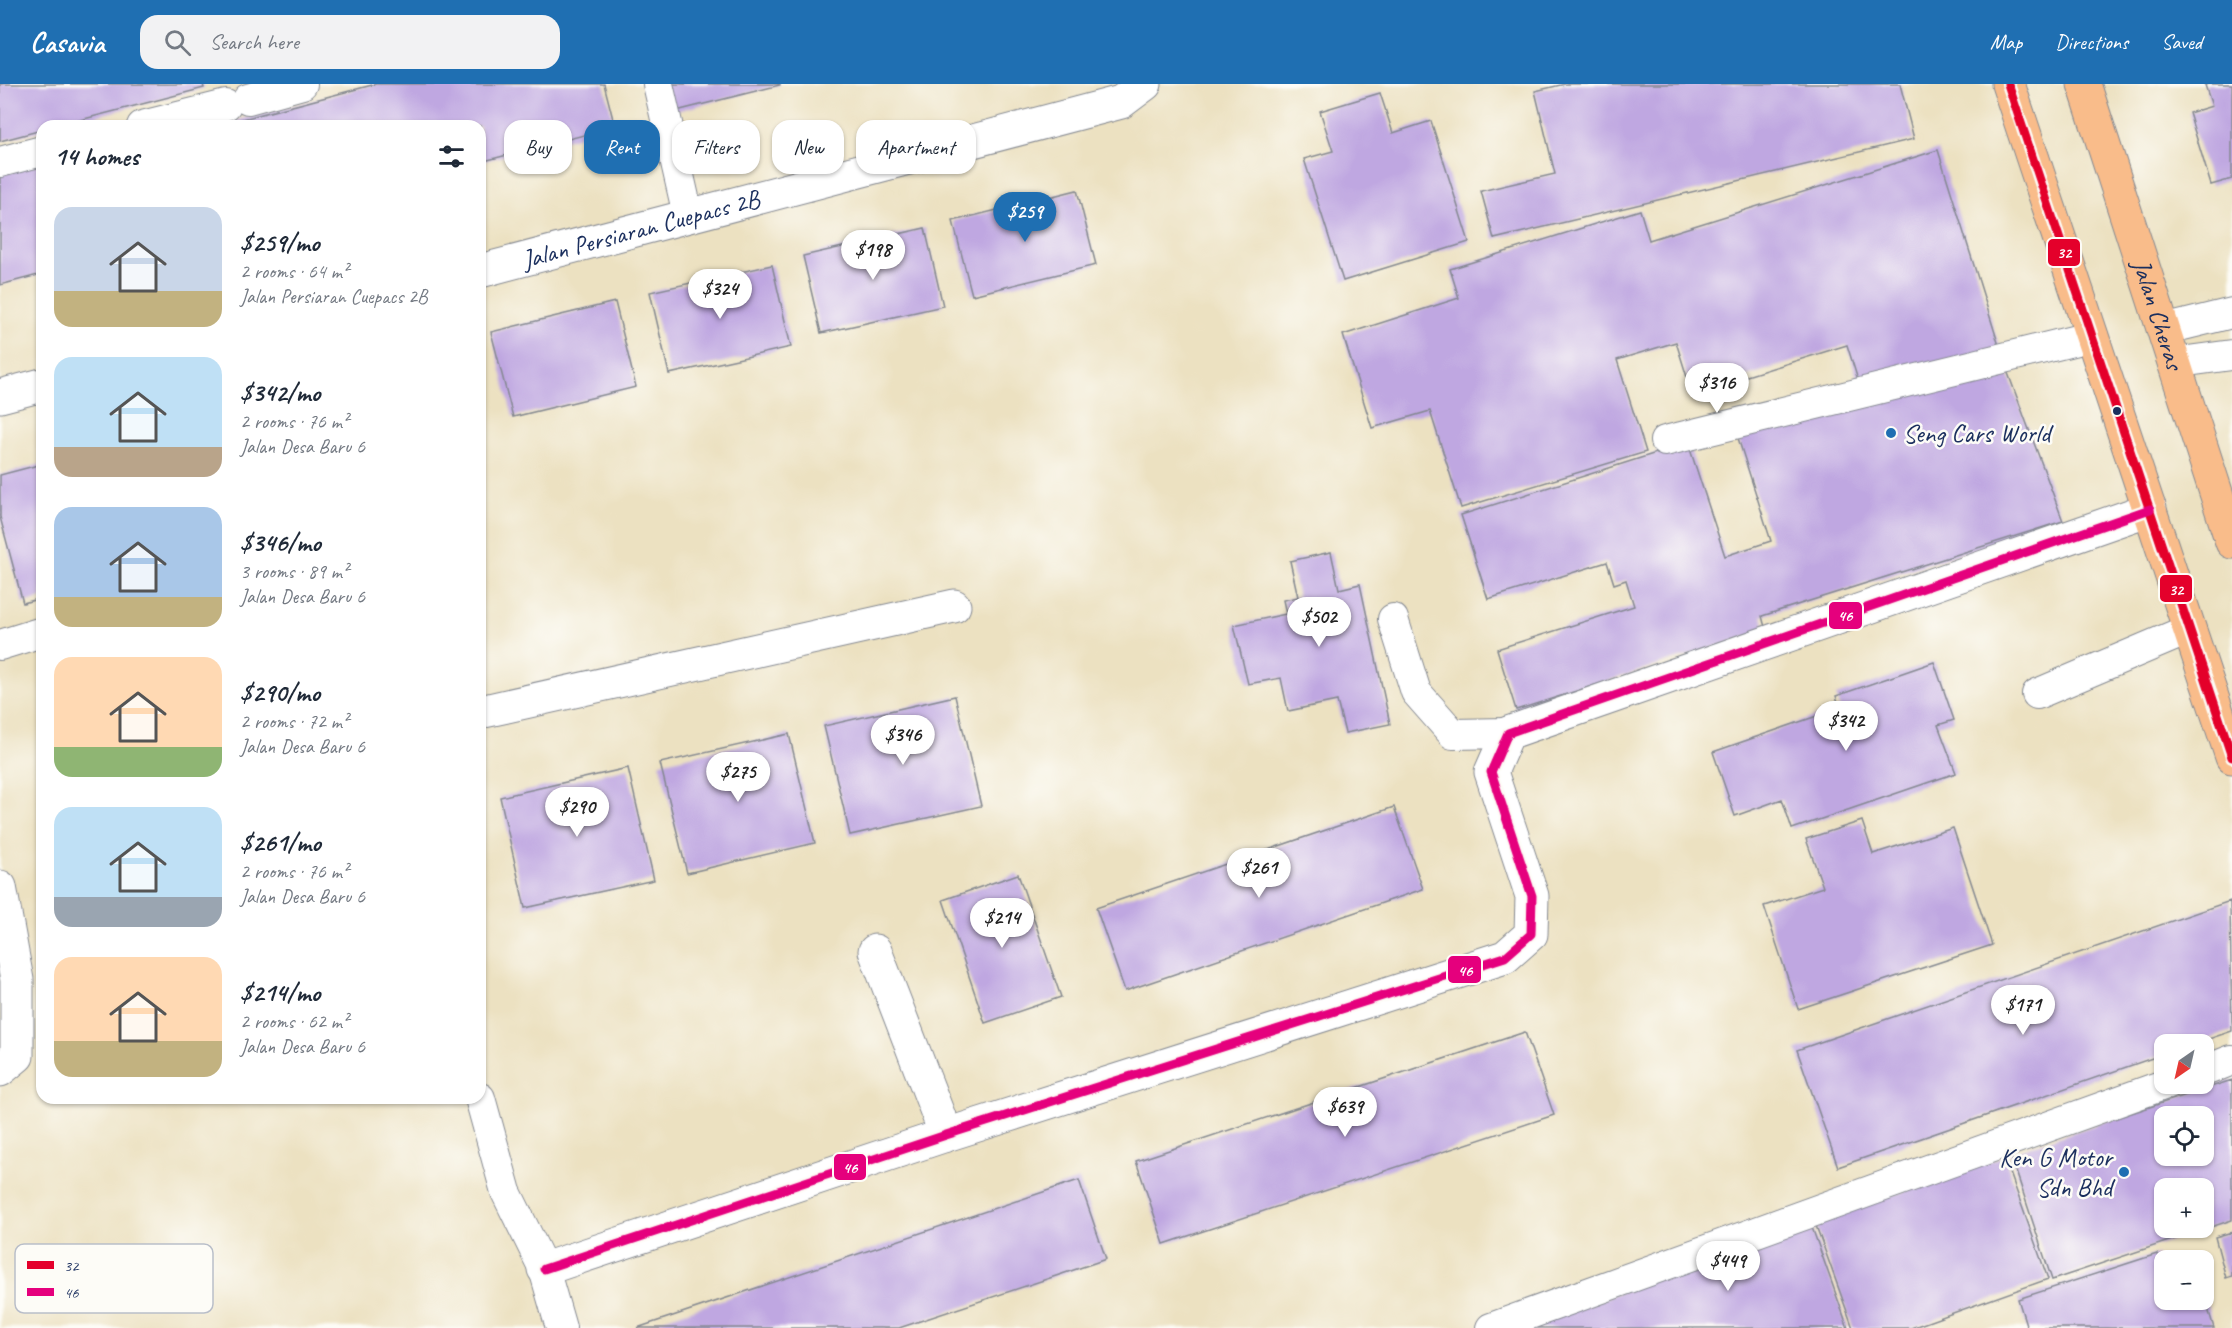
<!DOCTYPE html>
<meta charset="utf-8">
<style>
:root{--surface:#fff;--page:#f2f2f3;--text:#1f2937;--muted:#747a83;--accent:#1f6fb2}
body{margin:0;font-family:Caveat,sans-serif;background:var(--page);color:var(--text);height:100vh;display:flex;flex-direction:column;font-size:22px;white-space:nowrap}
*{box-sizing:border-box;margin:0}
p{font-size:20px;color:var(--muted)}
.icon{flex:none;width:33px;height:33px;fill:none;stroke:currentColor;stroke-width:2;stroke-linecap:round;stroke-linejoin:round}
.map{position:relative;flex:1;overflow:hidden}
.details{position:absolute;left:36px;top:36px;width:450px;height:984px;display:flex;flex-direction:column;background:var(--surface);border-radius:18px;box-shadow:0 2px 4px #0004}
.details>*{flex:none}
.top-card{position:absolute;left:504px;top:36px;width:570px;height:54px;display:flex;gap:12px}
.needle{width:39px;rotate:214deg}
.fabs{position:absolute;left:2154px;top:950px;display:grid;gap:12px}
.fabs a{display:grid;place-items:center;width:60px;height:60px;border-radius:12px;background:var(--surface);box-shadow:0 2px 4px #0004;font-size:30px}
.price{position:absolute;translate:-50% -51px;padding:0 14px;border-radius:21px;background:#fff;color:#222;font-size:20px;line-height:39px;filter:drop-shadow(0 2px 3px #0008)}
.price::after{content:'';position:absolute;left:50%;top:36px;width:18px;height:14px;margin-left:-9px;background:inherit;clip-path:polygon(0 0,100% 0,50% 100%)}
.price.selected{background:var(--accent);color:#fff}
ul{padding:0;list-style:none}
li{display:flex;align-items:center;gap:18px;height:150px;padding:0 18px}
li span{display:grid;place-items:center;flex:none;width:168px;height:120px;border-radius:18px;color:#555}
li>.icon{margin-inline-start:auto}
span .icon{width:72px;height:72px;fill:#fffc;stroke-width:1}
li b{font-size:26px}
h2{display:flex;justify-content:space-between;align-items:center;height:72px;padding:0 18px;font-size:26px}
.tag{padding:0 21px;border-radius:18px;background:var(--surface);box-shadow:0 2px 4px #0004;font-size:21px;line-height:54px}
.tag.selected{background:var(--accent);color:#fff}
header{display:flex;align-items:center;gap:36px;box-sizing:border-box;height:84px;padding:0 30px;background:var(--accent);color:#fff}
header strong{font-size:28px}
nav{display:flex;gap:33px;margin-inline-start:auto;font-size:21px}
.search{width:420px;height:54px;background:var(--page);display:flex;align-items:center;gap:15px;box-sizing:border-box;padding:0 21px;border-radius:18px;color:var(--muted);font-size:22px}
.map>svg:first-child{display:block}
.building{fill:#bfa7e1;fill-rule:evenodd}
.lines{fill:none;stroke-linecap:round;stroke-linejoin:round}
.lane-casing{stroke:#848890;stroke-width:32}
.street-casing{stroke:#848890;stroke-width:35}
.primary-casing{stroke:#848890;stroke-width:35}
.lane{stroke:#fff;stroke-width:30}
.street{stroke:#fff;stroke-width:33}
.primary{stroke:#f9bc8a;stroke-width:33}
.bus-1-casing{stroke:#fdfcf7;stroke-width:14}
.bus-2-casing{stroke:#fdfcf7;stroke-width:14}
.bus-1{stroke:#e4002b;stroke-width:9}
.bus-2{stroke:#e5007d;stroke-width:9}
.bus-dot{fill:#1b2f5e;stroke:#fdfcf7;stroke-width:2}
.poi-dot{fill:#1f6fb2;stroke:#fdfcf7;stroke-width:2}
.labels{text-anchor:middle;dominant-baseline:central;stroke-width:5;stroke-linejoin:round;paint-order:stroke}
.street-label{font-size:26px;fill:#1b2f5e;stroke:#fdfcf7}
.poi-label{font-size:26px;fill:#1b2f5e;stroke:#fdfcf7;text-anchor:start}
.key{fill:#fdfcf7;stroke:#b9bec9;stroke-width:1.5}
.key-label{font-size:16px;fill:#1b2f5e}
.line-badge{stroke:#fdfcf7;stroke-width:2}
.badge-label{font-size:16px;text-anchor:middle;font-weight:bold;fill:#fff}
</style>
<header>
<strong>Casavia</strong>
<div class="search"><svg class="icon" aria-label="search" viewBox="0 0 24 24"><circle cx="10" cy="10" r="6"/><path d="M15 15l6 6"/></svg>Search here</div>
<nav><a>Map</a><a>Directions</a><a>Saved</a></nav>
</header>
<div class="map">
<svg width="2232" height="1244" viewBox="0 0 2232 1244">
<rect width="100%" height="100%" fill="#fdfcf7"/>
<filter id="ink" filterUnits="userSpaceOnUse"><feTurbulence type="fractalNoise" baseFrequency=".0167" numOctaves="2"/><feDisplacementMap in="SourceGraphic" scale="12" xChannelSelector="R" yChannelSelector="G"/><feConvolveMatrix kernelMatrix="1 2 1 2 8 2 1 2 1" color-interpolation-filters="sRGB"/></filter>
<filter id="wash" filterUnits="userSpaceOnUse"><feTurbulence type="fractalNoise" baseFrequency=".008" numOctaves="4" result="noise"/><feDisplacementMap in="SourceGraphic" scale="24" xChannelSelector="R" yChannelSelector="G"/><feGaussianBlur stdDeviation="1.35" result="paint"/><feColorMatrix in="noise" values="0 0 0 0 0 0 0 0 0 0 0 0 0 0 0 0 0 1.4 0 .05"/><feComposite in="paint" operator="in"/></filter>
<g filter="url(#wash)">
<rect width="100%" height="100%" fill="#ece1c1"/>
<g id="blocks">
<path class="building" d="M 0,0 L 203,0 L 204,4 L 57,42 L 42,42 L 42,46 L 0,57 Z
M 376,0 L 604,0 L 615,43 L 480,78 L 480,42 L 237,42 L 235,37 Z
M 652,0 L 780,0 L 780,1 L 660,31 Z
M 1565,0 L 1900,0 L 1914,55 L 1494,155 L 1481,107 L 1555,90 L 1535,7 Z
M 2208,0 L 2232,0 L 2232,95 L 2211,101 L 2189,29 L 2212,22 L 2205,1 Z
M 1380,9 L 1393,49 L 1431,37 L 1469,158 L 1343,197 L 1304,75 L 1333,67 L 1320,27 Z
M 1938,66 L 2005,281 L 2063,437 L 1762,532 L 1766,547 L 1516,626 L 1497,565 L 1634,522 L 1626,496 L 1614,500 L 1607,478 L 1488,515 L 1461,431 L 1688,359 L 1725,472 L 1771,457 L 1738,354 L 1863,312 L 1847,261 L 1692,309 L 1676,258 L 1617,276 L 1646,368 L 1461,424 L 1430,327 L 1372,344 L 1343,251 L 1459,214 L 1450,185 L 1640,126 L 1649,156 Z
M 42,79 L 42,190 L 0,201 L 0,90 Z
M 1077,106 L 1096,181 L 972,211 L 953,137 Z
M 925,144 L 943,222 L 821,249 L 803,172 Z
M 772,181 L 791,263 L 669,290 L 650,208 Z
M 615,218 L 636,303 L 513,333 L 491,248 Z
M 42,380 L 42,514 L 23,519 L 0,433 L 0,391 Z
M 1331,468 L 1339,505 L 1360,500 L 1390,640 L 1345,649 L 1337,617 L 1288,627 L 1281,594 L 1248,600 L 1234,541 L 1286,530 L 1283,516 L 1298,513 L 1290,477 Z
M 1934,578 L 1954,636 L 1938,641 L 1956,689 L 1792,745 L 1782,715 L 1735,732 L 1713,668 L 1840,624 L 1836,612 Z
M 955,612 L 981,722 L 850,751 L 824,642 Z
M 789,650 L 815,759 L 687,789 L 660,679 Z
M 628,684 L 654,796 L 525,824 L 500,713 Z
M 1394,723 L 1423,805 L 1125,907 L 1096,824 Z
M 1862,737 L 1873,770 L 1953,744 L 1992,861 L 1798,925 L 1764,822 L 1823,803 L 1806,755 Z
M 1018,790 L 1061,913 L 985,939 L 943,816 Z
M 2230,817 L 2232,947 L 2194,960 L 2164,960 L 2164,970 L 1838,1083 L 1797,966 Z
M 1525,948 L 1554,1031 L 1164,1160 L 1136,1077 Z
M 2232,996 L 2232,1136 L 2052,1196 L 2010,1069 ZM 2164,1032 L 2204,1032 L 2204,1071 L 2164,1071 ZM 2164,1104 L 2204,1104 L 2204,1143 L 2164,1143 Z
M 2004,1072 L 2048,1195 L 1911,1244 L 1853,1244 L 1815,1139 Z
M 1079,1096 L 1106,1175 L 1062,1190 L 899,1244 L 637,1244 Z
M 1809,1135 L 1848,1244 L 1527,1244 Z
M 2232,1148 L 2232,1192 L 2226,1194 L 2215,1153 Z
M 2157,1170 L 2164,1192 L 2164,1215 L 2205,1215 L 2214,1244 L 2027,1244 L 2018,1215 Z"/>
</g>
</g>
<g filter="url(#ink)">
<use href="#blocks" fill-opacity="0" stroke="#848890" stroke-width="1.5"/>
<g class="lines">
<defs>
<path id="lane" d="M 658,0 L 688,131
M 248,15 L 302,0
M 142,42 L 226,21
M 0,78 L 42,67
M 2163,246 L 2232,229
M 2173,279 L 2232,271
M 1665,357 L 2093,252
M 1393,535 L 1416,608 L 1453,650 L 1508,649
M 0,561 L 42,548
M 2037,610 L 2190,545
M 2204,987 L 2232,976
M 480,1014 L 506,1108 L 544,1185 L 561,1244
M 1491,1244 L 2169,999"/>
<g id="street">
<path id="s1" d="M 480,187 L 1121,18 L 1145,0"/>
<path d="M 0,312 L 42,301"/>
<path d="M 480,628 L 954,522"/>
<path d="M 0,803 L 17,896 L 17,972 L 0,986"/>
<path d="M 875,867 L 946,1051"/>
<path d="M 544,1185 L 946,1051 L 1505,873 L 1531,850 L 1532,812 L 1491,688 L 1508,649 L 2150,425"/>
</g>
<g id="primary">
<path d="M 2008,0 L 2232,673"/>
<path id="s2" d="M 2084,0 L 2232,458"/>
</g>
</defs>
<use href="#lane" class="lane-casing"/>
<use href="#street" class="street-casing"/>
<use href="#primary" class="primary-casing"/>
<use href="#lane" class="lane"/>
<use href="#street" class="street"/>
<use href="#primary" class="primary"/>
<defs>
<path id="bus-1" d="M 2008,0 L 2232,673"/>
<path id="bus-2" d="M 544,1185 L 946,1051 L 1505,873 L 1531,850 L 1532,812 L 1491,688 L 1508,649 L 2150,425"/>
</defs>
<use href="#bus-1" class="bus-1-casing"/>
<use href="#bus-2" class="bus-2-casing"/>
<use href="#bus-1" class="bus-1"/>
<use href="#bus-2" class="bus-2"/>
</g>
</g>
<circle class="bus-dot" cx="2117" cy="327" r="5"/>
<g class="poi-dot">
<circle cx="1891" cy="349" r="6"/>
<circle cx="2124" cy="1088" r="6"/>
</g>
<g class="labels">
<g class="street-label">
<text stroke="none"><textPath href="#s1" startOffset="166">Jalan Persiaran Cuepacs 2B</textPath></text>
<text stroke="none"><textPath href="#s2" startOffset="242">Jalan Cheras</textPath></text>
</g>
<g class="poi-label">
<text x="1903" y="349">Seng Cars World</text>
<text x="2112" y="1073" text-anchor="end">Ken G Motor<tspan x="2112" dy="30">Sdn Bhd</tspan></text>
</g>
</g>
<rect x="15" y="1160" width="198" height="69" rx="9" class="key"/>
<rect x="27" y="1177" width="27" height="8" fill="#e4002b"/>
<rect x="27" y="1204" width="27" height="8" fill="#e5007d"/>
<g class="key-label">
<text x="64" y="1187">32</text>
<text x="64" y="1214">46</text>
</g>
<g class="line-badge">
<rect x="2047" y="154" width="34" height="29" rx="6" fill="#e4002b"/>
<rect x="2159" y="490" width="34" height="29" rx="6" fill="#e4002b"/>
<rect x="1828" y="517" width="35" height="29" rx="6" fill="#e5007d"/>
<rect x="1447" y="871" width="35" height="29" rx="6" fill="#e5007d"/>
<rect x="833" y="1069" width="34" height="28" rx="6" fill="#e5007d"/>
</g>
<g class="badge-label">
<text x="2064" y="174">32</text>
<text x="2176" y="511">32</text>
<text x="1845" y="537">46</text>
<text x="1465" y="892">46</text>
<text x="850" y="1089">46</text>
</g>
</svg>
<div class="fabs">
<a><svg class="needle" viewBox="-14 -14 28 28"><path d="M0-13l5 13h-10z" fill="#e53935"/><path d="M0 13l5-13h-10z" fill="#747a83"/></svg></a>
<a><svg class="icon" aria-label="locate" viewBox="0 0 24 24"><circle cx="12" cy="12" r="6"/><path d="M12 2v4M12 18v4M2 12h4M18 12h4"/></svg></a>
<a>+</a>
<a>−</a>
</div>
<b class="price selected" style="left:1025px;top:159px">$259</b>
<b class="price" style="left:873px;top:197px">$198</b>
<b class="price" style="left:720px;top:236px">$324</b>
<b class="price" style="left:1717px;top:330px">$316</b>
<b class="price" style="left:1319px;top:564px">$502</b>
<b class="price" style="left:1846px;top:668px">$342</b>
<b class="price" style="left:903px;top:682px">$346</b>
<b class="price" style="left:738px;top:719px">$275</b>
<b class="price" style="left:577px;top:754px">$290</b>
<b class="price" style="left:1259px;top:815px">$261</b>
<b class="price" style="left:1002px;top:865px">$214</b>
<b class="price" style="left:2023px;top:952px">$171</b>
<b class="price" style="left:1345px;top:1054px">$639</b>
<b class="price" style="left:1728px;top:1208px">$449</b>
<div class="top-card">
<a class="tag">Buy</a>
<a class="tag selected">Rent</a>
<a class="tag">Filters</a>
<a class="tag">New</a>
<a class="tag">Apartment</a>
</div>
<section class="details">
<h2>14 homes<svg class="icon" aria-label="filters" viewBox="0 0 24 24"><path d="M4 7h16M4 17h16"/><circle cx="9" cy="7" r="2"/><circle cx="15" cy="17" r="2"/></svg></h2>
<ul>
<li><span style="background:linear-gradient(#c9d6e8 70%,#c2b280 0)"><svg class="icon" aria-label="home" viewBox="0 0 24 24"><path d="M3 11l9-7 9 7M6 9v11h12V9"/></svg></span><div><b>$259/mo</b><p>2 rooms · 64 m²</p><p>Jalan Persiaran Cuepacs 2B</p></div></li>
<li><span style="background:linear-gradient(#bfe0f5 75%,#b9a48a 0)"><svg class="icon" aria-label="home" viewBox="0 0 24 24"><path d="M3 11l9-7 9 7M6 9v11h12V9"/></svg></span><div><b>$342/mo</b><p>2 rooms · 76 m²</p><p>Jalan Desa Baru 6</p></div></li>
<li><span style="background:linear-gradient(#a9c7e8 75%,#c2b280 0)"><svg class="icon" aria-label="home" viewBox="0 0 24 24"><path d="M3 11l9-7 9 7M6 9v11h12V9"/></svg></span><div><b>$346/mo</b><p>3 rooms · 89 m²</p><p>Jalan Desa Baru 6</p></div></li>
<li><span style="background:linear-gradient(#ffd9b3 75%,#8fb573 0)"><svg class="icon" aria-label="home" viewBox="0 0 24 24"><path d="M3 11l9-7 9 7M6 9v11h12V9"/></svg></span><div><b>$290/mo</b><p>2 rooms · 72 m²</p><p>Jalan Desa Baru 6</p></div></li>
<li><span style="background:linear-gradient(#bfe0f5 75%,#9aa5b1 0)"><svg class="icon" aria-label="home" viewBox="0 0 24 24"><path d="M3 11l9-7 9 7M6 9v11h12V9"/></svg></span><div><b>$261/mo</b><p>2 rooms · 76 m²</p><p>Jalan Desa Baru 6</p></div></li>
<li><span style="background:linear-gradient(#ffd9b3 70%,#c2b280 0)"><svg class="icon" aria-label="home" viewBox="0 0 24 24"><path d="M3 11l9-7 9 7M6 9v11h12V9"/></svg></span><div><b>$214/mo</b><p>2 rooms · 62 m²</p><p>Jalan Desa Baru 6</p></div></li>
</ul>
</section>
</div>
